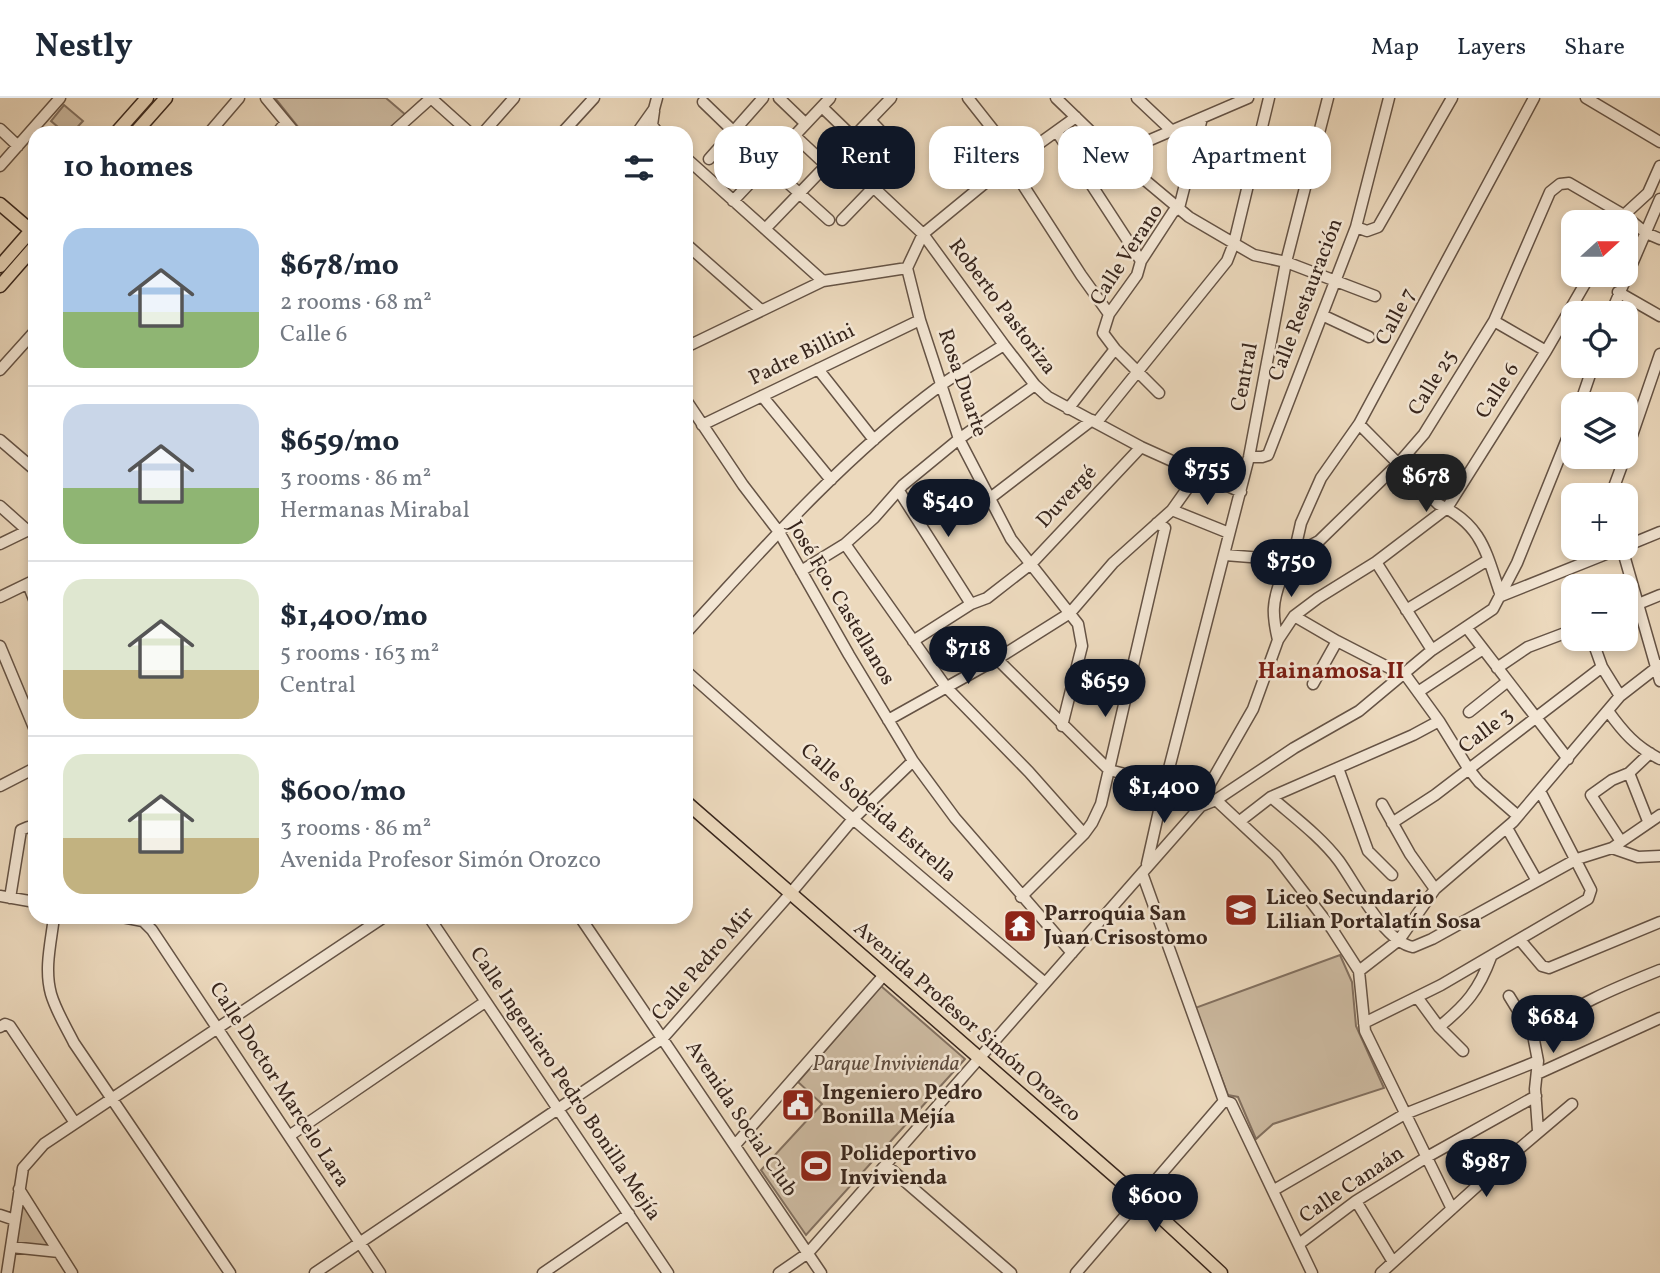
<!DOCTYPE html>
<meta charset="utf-8">
<style>
:root{--surface:#fff;--page:#f2f2f3;--text:#1f2937;--muted:#747a83;--line:#e0e1e3;--accent:#111827}
body{margin:0;font-family:Vollkorn,serif;background:var(--page);color:var(--text);height:100vh;display:flex;flex-direction:column;font-size:26px;white-space:nowrap}
*{box-sizing:border-box;margin:0}
p{font-size:23px;color:var(--muted)}
.icon{flex:none;width:38px;height:38px;fill:none;stroke:currentColor;stroke-width:2;stroke-linecap:round;stroke-linejoin:round}
.map{position:relative;flex:1;overflow:hidden}
.details{position:absolute;left:28px;top:28px;width:665px;height:798px;display:flex;flex-direction:column;background:var(--surface);border-radius:21px;box-shadow:0 4px 10px #0003}
.details>*{flex:none}
.guide{position:absolute;left:714px;top:28px;width:665px;height:63px;display:flex;gap:14px}
.needle{width:46px;rotate:69deg}
.fabs{position:absolute;left:1561px;top:112px;display:grid;gap:14px}
.fabs a{display:grid;place-items:center;width:77px;height:77px;border-radius:14px;background:var(--surface);box-shadow:0 4px 10px #0003;font-size:35px}
.price{position:absolute;translate:-50% -60px;padding:0 16px;border-radius:24px;background:var(--accent);color:#fff;font-size:23px;line-height:46px;filter:drop-shadow(0 2px 4px #0008)}
.price::after{content:'';position:absolute;left:50%;top:42px;width:21px;height:16px;margin-left:-10px;background:inherit;clip-path:polygon(0 0,100% 0,50% 100%)}
.price.current{background:#222;color:#fff}
ul{padding:0;list-style:none}
li{display:flex;align-items:center;gap:21px;height:175px;padding:0 35px}
li+li{border-top:2px solid var(--line)}
li span{display:grid;place-items:center;flex:none;width:196px;height:140px;border-radius:21px;color:#555}
li>.icon{margin-inline-start:auto}
span .icon{width:84px;height:84px;fill:#fffc;stroke-width:1}
li b{font-size:30px}
h2{display:flex;justify-content:space-between;align-items:center;height:84px;padding:0 35px;font-size:30px}
.chip{padding:0 24px;border-radius:21px;background:var(--surface);box-shadow:0 4px 10px #0003;font-size:24px;line-height:63px}
.chip.current{background:var(--accent);color:#fff}
header{display:flex;align-items:center;gap:42px;box-sizing:border-box;height:98px;padding:0 35px;background:var(--surface);border-bottom:2px solid var(--line)}
header strong{font-size:33px}
nav{display:flex;gap:38px;margin-inline-start:auto;font-size:24px}
.map>svg:first-child{display:block}
.green{fill:#cdbba2;stroke:#827060;stroke-width:2}
.lines{fill:none;stroke-linecap:round;stroke-linejoin:round}
.minor-casing{stroke:#655345;stroke-width:13}
.major-casing{stroke:#38261d;stroke-width:15}
.minor{stroke:#f3e6d4;stroke-width:10}
.major{stroke:#ecd9bd;stroke-width:12}
.labels{text-anchor:middle;dominant-baseline:central;stroke-width:5;stroke-linejoin:round;paint-order:stroke}
.street-label{font-size:21px;fill:#38261d;stroke:#f3e6d4}
.poi-label{font-size:21px;font-weight:bold;fill:#38261d;stroke:#f3e6d4;text-anchor:start}
.park-label{font-size:21px;font-style:italic;fill:#5d4b3e;stroke:#f3e6d4}
.neighbourhood-label{font-size:23px;font-weight:bold;fill:#7a1f14;stroke:#f3e6d4}
</style>
<header>
<strong>Nestly</strong>
<nav><a>Map</a><a>Layers</a><a>Share</a></nav>
</header>
<div class="map">
<svg width="1660" height="1175" viewBox="0 0 1660 1175">
<rect width="100%" height="100%" fill="#ecd9bd"/>
<filter id="stains"><feTurbulence type="fractalNoise" baseFrequency=".00286" numOctaves="4"/><feColorMatrix values="0 0 0 0 .2 0 0 0 0 .09 0 0 0 0 .02 0 0 0 .5 -.17"/></filter>
<radialGradient id="worn" r=".72"><stop offset=".6" stop-color="#630" stop-opacity="0"/><stop offset="1" stop-color="#630" stop-opacity=".3"/></radialGradient>
<path class="green" d="M 275,0 L 386,0 L 407,18 L 388,35 L 303,35 Z
M 64,7 L 83,23 L 72,35 L 65,35 L 51,23 Z
M 1340,857 L 1352,884 L 1356,928 L 1384,990 L 1273,1026 L 1256,1041 L 1238,999 L 1228,997 L 1195,910 Z
M 881,888 L 965,961 L 806,1137 L 761,1072 L 822,1006 L 798,984 Z
M 20,1099 L 54,1150 L 15,1147 Z"/>
<g class="lines">
<defs>
<path id="minor" d="M 266,0 L 295,35
M 431,0 L 470,35
M 779,0 L 805,25
M 968,0 L 1017,62
M 1056,0 L 1115,57 L 1189,119 L 1254,157 L 1286,164 L 1375,198
M 1137,0 L 1172,33
M 1586,0 L 1660,44
M 703,4 L 733,33
M 822,9 L 853,39
M 654,13 L 652,27 L 658,35
M 870,22 L 895,48
M 0,31 L 18,48
M 1057,34 L 1141,163
M 209,35 L 239,0
M 277,35 L 286,24
M 392,35 L 431,0
M 483,35 L 514,0
M 562,35 L 594,0
M 637,35 L 654,11 L 657,0
M 795,38 L 826,67
M 953,41 L 990,81
M 721,47 L 755,80
M 837,55 L 923,136 L 1004,247 L 1035,287 L 1048,299 L 1141,349 L 1241,394
M 1115,57 L 1248,0
M 686,60 L 823,183
M 709,61 L 763,0
M 768,67 L 829,122
M 1010,67 L 1081,177 L 1109,216
M 0,68 L 60,0
M 733,103 L 830,0
M 842,122 L 896,66
M 1620,124 L 1624,117 L 1648,95 L 1660,68
M 1356,129 L 1367,133 L 1378,129 L 1452,0
M 765,131 L 891,0
M 686,146 L 761,212
M 907,170 L 920,222 L 959,341 L 1011,441 L 1078,526 L 1082,548 L 1062,628
M 1618,194 L 1660,218
M 1611,215 L 1660,101
M 1322,217 L 1369,239
M 1494,223 L 1546,253
M 686,249 L 823,183 L 907,170 L 923,136 L 990,81 L 1076,19
M 818,271 L 874,342
M 0,272 L 35,233
M 1159,295 L 1115,251 L 1103,235 L 1109,216 L 1137,177 L 1141,163 L 1173,114 L 1179,110 L 1202,20
M 762,298 L 831,382
M 686,302 L 743,387 L 779,434 L 849,557 L 913,663 L 955,720 L 1072,855
M 1580,306 L 1593,268
M 1068,311 L 1115,251
M 1097,324 L 1227,163 L 1234,145 L 1269,0
M 1359,326 L 1438,406 C 1483,427 1486,455 1501,498 L 1621,450
M 702,327 L 920,222
M 0,342 L 35,372
M 1626,355 L 1660,256
M 1249,359 L 1262,359 L 1268,357 L 1356,129 L 1389,0
M 899,393 L 971,506
M 1611,397 L 1625,359
M 989,401 L 1092,322
M 0,408 L 28,433
M 1172,412 L 1229,435
M 0,446 L 35,429
M 845,446 L 946,589 L 1029,674 L 1084,736
M 1626,448 L 1660,434
M 1622,450 L 1660,583
M 1294,456 L 1319,443 L 1398,366 L 1424,336 L 1494,223 L 1550,94 L 1560,86 L 1569,85 L 1624,117 L 1646,135 L 1660,141
M 1225,457 L 1289,462
M 1376,464 L 1432,552
M 801,473 L 845,446 L 874,420 L 903,387 L 959,341 L 1035,287
M 28,486 L 35,504
M 0,499 L 35,482
M 1626,511 L 1660,497
M 1406,512 L 1488,462
M 1294,518 L 1337,543 L 1407,579 L 1439,623 L 1468,670 L 1479,684 L 1518,718
M 1467,530 L 1568,661
M 686,535 C 766,447 845,358 941,287 C 961,273 983,260 1004,247
M 1592,541 L 1602,569 L 1620,598
M 1278,542 C 1272,516 1272,505 1281,481 C 1285,472 1287,463 1294,456 L 1301,425 L 1321,380 L 1359,326 L 1534,0
M 913,543 L 971,506 L 987,500 L 1032,465 L 1141,349
M 0,548 L 35,632
M 997,561 L 1109,672 L 1165,686
M 1497,570 L 1528,549 L 1573,532
M 686,573 L 853,721 L 1045,885
M 1313,586 L 1337,543
M 1418,594 L 1483,551
M 1608,613 C 1623,634 1636,649 1660,661
M 1469,614 L 1508,583
M 888,622 L 997,561 L 1070,515 L 1113,465 L 1172,412 L 1199,374
M 1338,670 L 1368,753 L 1392,777
M 1629,675 L 1648,723
M 0,688 L 35,670
M 1271,699 C 1294,719 1321,739 1339,763 C 1355,785 1384,844 1413,849 L 1432,841 L 1577,761 L 1612,750 L 1660,717
M 1216,702 L 1276,758 L 1332,831 L 1359,873 L 1365,933 L 1452,1111
M 1382,706 L 1410,756 L 1435,791
M 1201,708 L 1206,693 L 1253,611 L 1278,542 L 1294,518 L 1318,500 L 1376,464 L 1447,410 L 1546,253 L 1590,177
M 1240,723 L 1271,699 L 1413,637 L 1439,623
M 1392,725 L 1435,697 L 1602,569
M 1507,730 L 1537,783
M 1620,742 L 1591,697 L 1612,682 L 1629,675 L 1650,655
M 1612,750 L 1638,759 L 1660,758
M 1147,766 L 1165,686 L 1249,359 L 1286,164 L 1328,0
M 1142,775 L 1224,1003 L 1231,1005 L 1312,1175
M 0,798 L 35,804
M 1021,799 L 1084,736 L 1092,725 L 1101,706 L 1165,430 L 1157,425
M 10,800 L 21,732 L 28,729 L 35,730
M 54,819 C 51,844 44,871 51,896 C 56,913 66,929 74,945 L 230,1175
M 122,819 L 143,823 L 149,819
M 429,819 L 668,1175
M 580,819 L 821,1175
M 143,823 L 152,832 L 380,1175
M 1520,842 L 1542,868 L 1549,870 L 1660,824
M 1359,873 L 1399,842 L 1435,791 L 1513,724 L 1620,598 L 1660,567
M 1509,898 L 1533,937 L 1538,963 L 1535,991 L 1538,1033
M 1417,899 L 1439,929 L 1463,953
M 1364,925 L 1441,887 L 1588,801 L 1591,792 L 1540,693
M 0,929 L 5,926 L 10,928 L 75,1025
M 1439,929 C 1466,907 1479,892 1491,859
M 1533,937 C 1572,908 1615,890 1660,872
M 1537,976 L 1660,920
M 289,1038 L 485,904
M 736,1046 L 884,877
M 886,1067 L 1011,1175
M 19,1091 L 72,1175
M 1274,1092 L 1405,1016 L 1538,963
M 1356,1103 L 1393,1164
M 0,1117 L 15,1122
M 1299,1146 L 1356,1103 L 1427,1059 L 1536,998
M 11,1149 L 59,1154
M 7,1175 L 23,1070 L 44,1046 L 384,819
M 315,1175 L 663,940 L 790,796 L 853,721 L 913,663
M 543,1175 L 629,1116
M 779,1175 L 808,1155 L 1201,708 L 1216,702 L 1294,650 L 1359,613 L 1432,552 L 1493,511 L 1517,465 L 1573,326
M 1076,1175 L 1224,1003
M 1381,1175 L 1507,1061 L 1572,1006"/>
<path id="major" d="M 116,35 L 147,0
M 135,35 L 166,0
M 0,106 L 35,136
M 0,168 L 35,128
M 0,188 L 35,148
M 686,704 L 1141,1101 L 1221,1175"/>
</defs>
<use href="#minor" class="minor-casing"/>
<use href="#major" class="major-casing"/>
<use href="#minor" class="minor"/>
<use href="#major" class="major"/>
</g>
<defs>
<symbol id="school-square" viewBox="-11 -11 22 22"><rect x="-9" y="-9" width="18" height="18" rx="4" fill="#8f2418" stroke="#f3e6d4"/><path d="M0-5L7-2L0 1L-7-2ZM-4 1L0 2.5L4 1V4Q0 6-4 4Z" fill="#fff"/></symbol>
<symbol id="temple-square" viewBox="-11 -11 22 22"><rect x="-9" y="-9" width="18" height="18" rx="4" fill="#8f2418" stroke="#f3e6d4"/><path d="M0-6L5-2H3V0L6.5 2.5H4V6H1.5V3h-3V6H-4V2.5H-6.5L-3 0V-2H-5Z" fill="#fff"/></symbol>
<symbol id="civic-square" viewBox="-11 -11 22 22"><rect x="-9" y="-9" width="18" height="18" rx="4" fill="#8f2418" stroke="#f3e6d4"/><path d="M-.6-6.5H3V-4.5H.6V-3L4-1V1h2V6H-6V1h2V-1L-.6-3ZM-1.2 2.5V6h2.4V2.5Z" fill="#fff"/></symbol>
<symbol id="stadium-square" viewBox="-11 -11 22 22"><rect x="-9" y="-9" width="18" height="18" rx="4" fill="#8f2418" stroke="#f3e6d4"/><path d="M0-5a6.5 5 0 1 0 0 10a6.5 5 0 1 0 0-10ZM-3.5-1.8h7v3.6h-7Z" fill="#fff"/></symbol>
</defs>
<g fill-rule="evenodd">
<use href="#school-square" x="1222" y="793" width="38" height="38"/>
<use href="#temple-square" x="1001" y="809" width="38" height="38"/>
<use href="#civic-square" x="779" y="988" width="38" height="38"/>
<use href="#stadium-square" x="797" y="1049" width="38" height="38"/>
</g>
<g class="labels">
<g class="street-label">
<text transform="translate(1127 157) rotate(-57)">Calle Verano</text>
<text transform="translate(1306 202) rotate(-69)">Calle Restauración</text>
<text transform="translate(1002 209) rotate(53)">Roberto Pastoriza</text>
<text transform="translate(1396 219) rotate(-62)">Calle 7</text>
<text transform="translate(802 257) rotate(-26)">Padre Billini</text>
<text transform="translate(1245 279) rotate(-79)">Central</text>
<text transform="translate(962 285) rotate(71)">Rosa Duarte</text>
<text transform="translate(1433 285) rotate(-58)">Calle 25</text>
<text transform="translate(1498 293) rotate(-57)">Calle 6</text>
<text transform="translate(1067 399) rotate(-47)">Duvergé</text>
<text transform="translate(841 505) rotate(59)">José Fco. Castellanos</text>
<text transform="translate(1486 633) rotate(-37)">Calle 3</text>
<text transform="translate(878 715) rotate(41)">Calle Sobeida Estrella</text>
<text transform="translate(703 866) rotate(-49)">Calle Pedro Mir</text>
<text transform="translate(967 924) rotate(41)">Avenida Profesor Simón Orozco</text>
<text transform="translate(565 986) rotate(56)">Calle Ingeniero Pedro Bonilla Mejía</text>
<text transform="translate(279 987) rotate(57)">Calle Doctor Marcelo Lara</text>
<text transform="translate(741 1021) rotate(56)">Avenida Social Club</text>
<text transform="translate(1352 1087) rotate(-34)">Calle Canaán</text>
</g>
<g class="poi-label">
<text x="1266" y="800">Liceo Secundario<tspan x="1266" dy="24">Lilian Portalatín Sosa</tspan></text>
<text x="1044" y="816">Parroquia San<tspan x="1044" dy="24">Juan Crisostomo</tspan></text>
<text x="822" y="995">Ingeniero Pedro<tspan x="822" dy="24">Bonilla Mejía</tspan></text>
<text x="840" y="1056">Polideportivo<tspan x="840" dy="24">Invivienda</tspan></text>
</g>
<g class="park-label">
<text x="886" y="966">Parque Invivienda</text>
</g>
<g class="neighbourhood-label">
<text x="1331" y="574">Hainamosa II</text>
</g>
</g>
<rect width="100%" height="100%" filter="url(#stains)"/>
<rect width="100%" height="100%" fill="url(#worn)"/>
</svg>
<div class="fabs">
<a><svg class="needle" viewBox="-14 -14 28 28"><path d="M0-13l5 13h-10z" fill="#e53935"/><path d="M0 13l5-13h-10z" fill="#747a83"/></svg></a>
<a><svg class="icon" aria-label="locate" viewBox="0 0 24 24"><circle cx="12" cy="12" r="6"/><path d="M12 2v4M12 18v4M2 12h4M18 12h4"/></svg></a>
<a><svg class="icon" aria-label="layers" viewBox="0 0 24 24"><path d="M12 4l9 5-9 5-9-5zM3 14l9 5 9-5"/></svg></a>
<a>+</a>
<a>−</a>
</div>
<b class="price" style="left:1207px;top:409px">$755</b>
<b class="price current" style="left:1426px;top:416px">$678</b>
<b class="price" style="left:948px;top:441px">$540</b>
<b class="price" style="left:1291px;top:501px">$750</b>
<b class="price" style="left:968px;top:588px">$718</b>
<b class="price" style="left:1105px;top:621px">$659</b>
<b class="price" style="left:1164px;top:727px">$1,400</b>
<b class="price" style="left:1553px;top:957px">$684</b>
<b class="price" style="left:1486px;top:1101px">$987</b>
<b class="price" style="left:1155px;top:1136px">$600</b>
<div class="guide">
<a class="chip">Buy</a>
<a class="chip current">Rent</a>
<a class="chip">Filters</a>
<a class="chip">New</a>
<a class="chip">Apartment</a>
</div>
<section class="details">
<h2>10 homes<svg class="icon" aria-label="filters" viewBox="0 0 24 24"><path d="M4 7h16M4 17h16"/><circle cx="9" cy="7" r="2"/><circle cx="15" cy="17" r="2"/></svg></h2>
<ul>
<li><span style="background:linear-gradient(#a9c7e8 60%,#8fb573 0)"><svg class="icon" aria-label="home" viewBox="0 0 24 24"><path d="M3 11l9-7 9 7M6 9v11h12V9"/></svg></span><div><b>$678/mo</b><p>2 rooms · 68 m²</p><p>Calle 6</p></div></li>
<li><span style="background:linear-gradient(#c9d6e8 60%,#8fb573 0)"><svg class="icon" aria-label="home" viewBox="0 0 24 24"><path d="M3 11l9-7 9 7M6 9v11h12V9"/></svg></span><div><b>$659/mo</b><p>3 rooms · 86 m²</p><p>Hermanas Mirabal</p></div></li>
<li><span style="background:linear-gradient(#dfe7d0 65%,#c2b280 0)"><svg class="icon" aria-label="home" viewBox="0 0 24 24"><path d="M3 11l9-7 9 7M6 9v11h12V9"/></svg></span><div><b>$1,400/mo</b><p>5 rooms · 163 m²</p><p>Central</p></div></li>
<li><span style="background:linear-gradient(#dfe7d0 60%,#c2b280 0)"><svg class="icon" aria-label="home" viewBox="0 0 24 24"><path d="M3 11l9-7 9 7M6 9v11h12V9"/></svg></span><div><b>$600/mo</b><p>3 rooms · 86 m²</p><p>Avenida Profesor Simón Orozco</p></div></li>
</ul>
</section>
</div>
